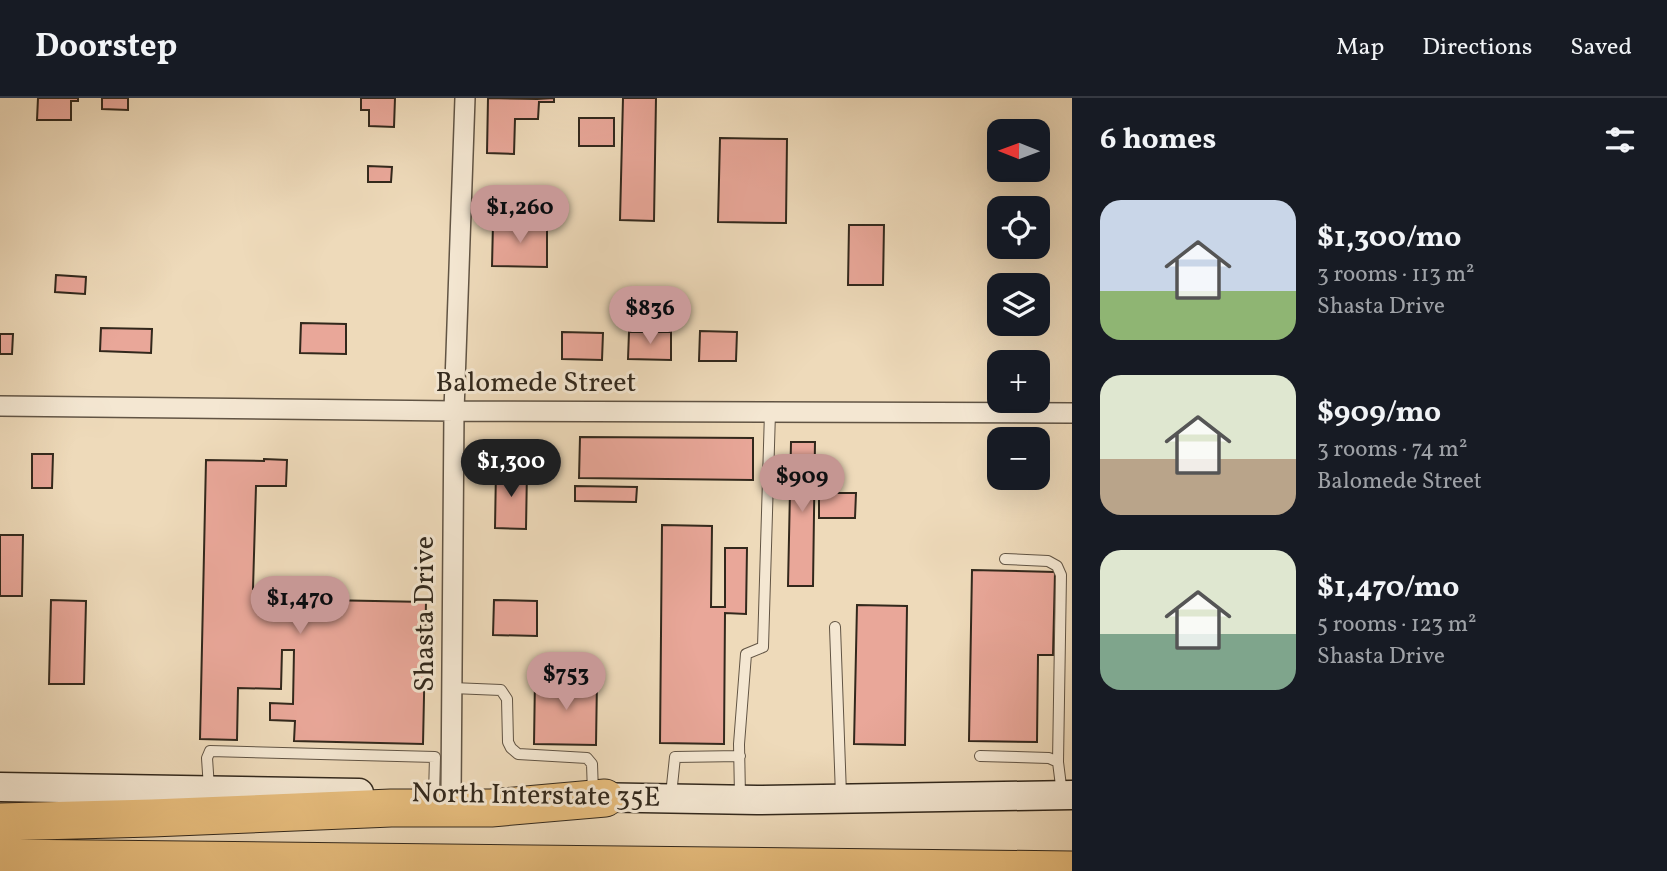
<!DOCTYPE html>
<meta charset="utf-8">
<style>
:root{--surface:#171b24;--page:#242831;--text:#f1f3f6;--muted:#9ea1a6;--line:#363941;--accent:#c59692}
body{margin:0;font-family:Vollkorn,serif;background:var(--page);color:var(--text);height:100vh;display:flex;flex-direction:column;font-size:26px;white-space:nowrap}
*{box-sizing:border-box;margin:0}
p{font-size:23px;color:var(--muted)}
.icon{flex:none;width:38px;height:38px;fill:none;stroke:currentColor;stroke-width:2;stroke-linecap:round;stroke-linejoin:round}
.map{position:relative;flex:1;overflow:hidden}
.side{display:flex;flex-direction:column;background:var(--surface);width:595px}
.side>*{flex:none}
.needle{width:46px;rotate:271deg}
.fabs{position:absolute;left:987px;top:21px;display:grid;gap:14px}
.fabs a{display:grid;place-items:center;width:63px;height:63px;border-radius:14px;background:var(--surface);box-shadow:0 7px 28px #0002;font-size:35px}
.price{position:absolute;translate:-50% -60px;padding:0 16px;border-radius:24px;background:var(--accent);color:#111;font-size:23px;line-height:46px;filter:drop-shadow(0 2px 4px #0008)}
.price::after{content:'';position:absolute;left:50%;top:42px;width:21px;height:16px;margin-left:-10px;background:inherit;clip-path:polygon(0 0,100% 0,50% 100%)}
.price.on{background:#222;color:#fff}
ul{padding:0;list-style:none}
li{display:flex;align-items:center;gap:21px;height:175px;padding:0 28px}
li span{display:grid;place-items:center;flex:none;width:196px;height:140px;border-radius:21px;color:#555}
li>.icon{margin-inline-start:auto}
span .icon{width:84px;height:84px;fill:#fffc;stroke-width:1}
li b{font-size:30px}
h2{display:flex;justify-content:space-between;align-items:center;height:84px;padding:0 28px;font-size:30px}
header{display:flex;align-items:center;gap:42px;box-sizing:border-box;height:98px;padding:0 35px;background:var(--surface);border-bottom:2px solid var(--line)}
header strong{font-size:33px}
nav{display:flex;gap:38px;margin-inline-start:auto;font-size:24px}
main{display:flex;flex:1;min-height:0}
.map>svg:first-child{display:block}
.building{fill:#e9a799;stroke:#32281c;stroke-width:2}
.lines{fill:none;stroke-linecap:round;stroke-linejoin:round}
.lane-casing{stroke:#615444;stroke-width:12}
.street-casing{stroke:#615444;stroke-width:22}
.secondary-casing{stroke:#32281c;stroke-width:31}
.highway-casing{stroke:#32281c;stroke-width:39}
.lane{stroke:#f4e7d2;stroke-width:10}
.street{stroke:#f4e7d2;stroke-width:19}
.secondary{stroke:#f4e7d2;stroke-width:28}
.highway{stroke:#e7bd7d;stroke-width:37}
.labels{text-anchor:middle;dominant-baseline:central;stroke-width:6;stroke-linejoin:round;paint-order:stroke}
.street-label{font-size:28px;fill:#32281c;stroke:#f4e7d2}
</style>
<header>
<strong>Doorstep</strong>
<nav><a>Map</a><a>Directions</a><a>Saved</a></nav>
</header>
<main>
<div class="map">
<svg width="1072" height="773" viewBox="0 0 1072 773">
<rect width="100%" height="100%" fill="#eedaba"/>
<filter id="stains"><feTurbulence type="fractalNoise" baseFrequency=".00286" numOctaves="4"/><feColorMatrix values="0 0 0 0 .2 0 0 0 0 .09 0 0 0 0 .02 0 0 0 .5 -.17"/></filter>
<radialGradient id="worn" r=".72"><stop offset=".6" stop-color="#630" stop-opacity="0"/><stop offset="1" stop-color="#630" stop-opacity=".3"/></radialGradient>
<path class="building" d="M 38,0 L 78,0 L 78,3 L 71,3 L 71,22 L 37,22 Z
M 102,0 L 128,0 L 128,12 L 102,11 Z
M 361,0 L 395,0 L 394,29 L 369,28 L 369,12 L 361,12 Z
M 488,0 L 537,1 L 554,0 L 554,4 L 539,4 L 538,21 L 515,21 L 514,56 L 487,55 Z
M 623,0 L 656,0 L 654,123 L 620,122 Z
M 579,20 L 614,20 L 614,48 L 579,48 Z
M 720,40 L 787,41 L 786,125 L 718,124 Z
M 368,68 L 392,69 L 391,84 L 368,84 Z
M 493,125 L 547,126 L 547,169 L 492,168 Z
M 849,127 L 884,127 L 883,187 L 848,187 Z
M 56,177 L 86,179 L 85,196 L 55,194 Z
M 301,225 L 346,226 L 346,256 L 300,255 Z
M 101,230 L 152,231 L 151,255 L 100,253 Z
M 700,233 L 737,234 L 736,263 L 699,263 Z
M 562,234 L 603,235 L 602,262 L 562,261 Z
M 629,234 L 671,234 L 671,262 L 628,261 Z
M 0,236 L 13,236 L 12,256 L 0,256 Z
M 580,339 L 753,340 L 753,382 L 579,380 Z
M 791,344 L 815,344 L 813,488 L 788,488 Z
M 32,356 L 53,356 L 52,390 L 32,390 Z
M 264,361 L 287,362 L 286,388 L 256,388 L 253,491 L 272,491 L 272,501 L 426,504 L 423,646 L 294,643 L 295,623 L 270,622 L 270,605 L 293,606 L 294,552 L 282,552 L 281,591 L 238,590 L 237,642 L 200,641 L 206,362 L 264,363 Z
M 496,371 L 527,371 L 526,431 L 495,430 Z
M 575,388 L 637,389 L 636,404 L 575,403 Z
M 819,395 L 856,395 L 855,420 L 819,420 Z
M 662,427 L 712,428 L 711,509 L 725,509 L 725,450 L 747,450 L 746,516 L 725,515 L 724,646 L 660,645 Z
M 0,437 L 23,437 L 22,498 L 0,498 Z
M 972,472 L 1055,474 L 1053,557 L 1038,557 L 1037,644 L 969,643 Z
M 51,502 L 86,503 L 84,586 L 49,586 Z
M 494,502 L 537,503 L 537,538 L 493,537 Z
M 857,507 L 907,508 L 905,647 L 854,646 Z
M 535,580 L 597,581 L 596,647 L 534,646 Z"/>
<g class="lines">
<defs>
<path id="lane" d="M 1005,461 L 1048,463 L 1057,468 L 1061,477 L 1058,664
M 835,529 L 841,697
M 452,590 L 501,592 L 507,601 L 508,644 L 511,650 L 518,656 L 587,660 L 592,666 L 593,695
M 980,658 L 1049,660 L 1058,664 L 1062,696
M 209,690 L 207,660 L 210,653 L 435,659 L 434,697
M 671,697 L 675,659 L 740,658
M 740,698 L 739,646 L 746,556 L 763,549 L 770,314"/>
<path id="street" d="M 0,308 L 454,313 L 1072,315
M 451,697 L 454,313 L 465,0"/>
<path id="secondary" d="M 0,689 L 359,695
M 585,699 L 757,702 L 1072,697"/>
<path id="highway" d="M 0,724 L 152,720 L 391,710 L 491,710 L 605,700
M 0,760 L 1072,772"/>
</defs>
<use href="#lane" class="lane-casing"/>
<use href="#street" class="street-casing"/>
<use href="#secondary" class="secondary-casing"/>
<use href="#highway" class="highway-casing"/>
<use href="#lane" class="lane"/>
<use href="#street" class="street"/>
<use href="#secondary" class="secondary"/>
<use href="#highway" class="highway"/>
</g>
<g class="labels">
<g class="street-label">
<text x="536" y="285">Balomede Street</text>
<text transform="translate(425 516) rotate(-90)">Shasta Drive</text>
<text transform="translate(536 698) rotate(1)">North Interstate 35E</text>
</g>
</g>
<rect width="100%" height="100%" filter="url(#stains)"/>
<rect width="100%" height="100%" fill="url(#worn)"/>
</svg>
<div class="fabs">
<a><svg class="needle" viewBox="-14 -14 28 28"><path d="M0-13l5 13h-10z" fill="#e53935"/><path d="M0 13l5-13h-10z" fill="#9ea1a6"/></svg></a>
<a><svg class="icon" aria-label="locate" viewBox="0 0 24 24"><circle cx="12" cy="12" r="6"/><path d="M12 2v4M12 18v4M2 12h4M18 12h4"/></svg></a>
<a><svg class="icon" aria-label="layers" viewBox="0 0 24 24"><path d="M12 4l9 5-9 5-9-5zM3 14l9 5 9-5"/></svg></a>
<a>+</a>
<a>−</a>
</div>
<b class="price" style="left:520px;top:147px">$1,260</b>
<b class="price" style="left:650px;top:248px">$836</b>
<b class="price on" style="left:511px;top:401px">$1,300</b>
<b class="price" style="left:802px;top:416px">$909</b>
<b class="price" style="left:300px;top:538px">$1,470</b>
<b class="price" style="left:566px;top:614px">$753</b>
</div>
<section class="side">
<h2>6 homes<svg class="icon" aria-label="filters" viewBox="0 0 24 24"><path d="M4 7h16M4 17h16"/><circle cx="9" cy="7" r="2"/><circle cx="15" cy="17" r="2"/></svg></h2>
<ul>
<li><span style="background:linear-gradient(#c9d6e8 65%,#8fb573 0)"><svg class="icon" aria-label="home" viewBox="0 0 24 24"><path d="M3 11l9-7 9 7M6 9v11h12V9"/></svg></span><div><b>$1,300/mo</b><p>3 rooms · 113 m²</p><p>Shasta Drive</p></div></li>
<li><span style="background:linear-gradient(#dfe7d0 60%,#b9a48a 0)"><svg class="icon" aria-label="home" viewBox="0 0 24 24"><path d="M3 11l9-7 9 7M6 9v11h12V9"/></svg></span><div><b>$909/mo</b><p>3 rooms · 74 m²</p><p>Balomede Street</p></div></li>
<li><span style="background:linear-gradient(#dfe7d0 60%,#7fa58c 0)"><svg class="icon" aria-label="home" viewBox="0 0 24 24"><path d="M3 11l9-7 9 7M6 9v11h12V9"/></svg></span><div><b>$1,470/mo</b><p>5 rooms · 123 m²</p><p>Shasta Drive</p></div></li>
</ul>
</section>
</main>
